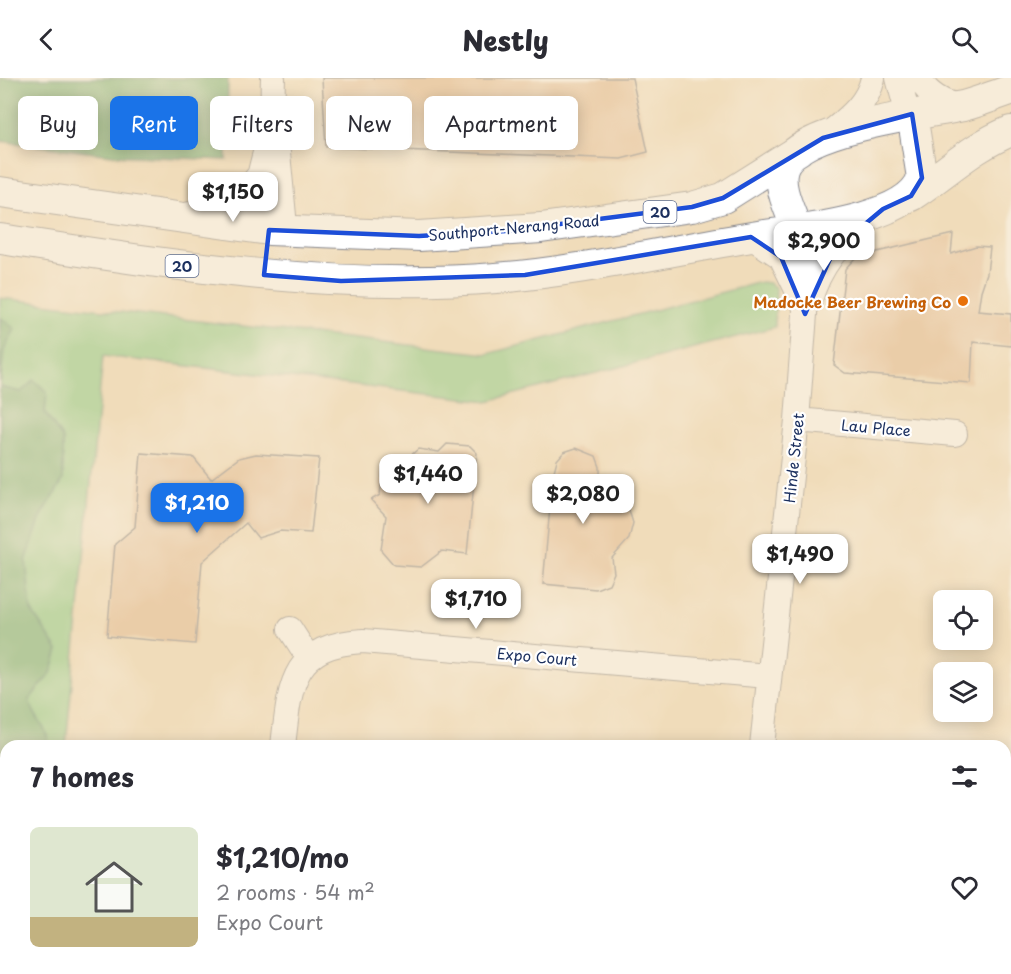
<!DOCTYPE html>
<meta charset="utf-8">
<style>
:root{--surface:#fff;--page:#f7f7f7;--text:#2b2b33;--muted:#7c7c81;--accent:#1a73e8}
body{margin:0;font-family:"Playpen Sans",sans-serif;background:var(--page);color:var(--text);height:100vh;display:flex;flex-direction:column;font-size:22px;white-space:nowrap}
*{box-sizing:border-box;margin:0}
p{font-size:20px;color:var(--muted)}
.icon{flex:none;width:33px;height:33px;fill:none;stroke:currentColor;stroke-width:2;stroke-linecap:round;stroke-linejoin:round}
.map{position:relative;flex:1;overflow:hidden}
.side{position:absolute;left:0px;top:662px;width:1011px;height:236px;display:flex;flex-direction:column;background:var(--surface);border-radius:18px 18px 0 0;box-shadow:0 3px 15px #0003}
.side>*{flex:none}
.hud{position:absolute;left:18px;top:18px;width:600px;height:54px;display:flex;gap:12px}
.fabs{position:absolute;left:933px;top:512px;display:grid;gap:12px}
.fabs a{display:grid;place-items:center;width:60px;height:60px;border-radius:9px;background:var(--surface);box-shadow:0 3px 15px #0003;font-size:30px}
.price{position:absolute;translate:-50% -51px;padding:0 14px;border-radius:12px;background:#fff;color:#222;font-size:20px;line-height:39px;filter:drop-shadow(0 2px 3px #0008)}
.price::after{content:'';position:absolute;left:50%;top:36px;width:18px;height:14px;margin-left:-9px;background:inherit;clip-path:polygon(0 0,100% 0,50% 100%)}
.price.selected{background:var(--accent);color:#fff}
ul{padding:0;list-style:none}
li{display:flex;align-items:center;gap:18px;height:150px;padding:0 30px}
li span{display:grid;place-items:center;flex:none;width:168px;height:120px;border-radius:9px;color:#555}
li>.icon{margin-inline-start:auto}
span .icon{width:72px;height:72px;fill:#fffc;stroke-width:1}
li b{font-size:26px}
h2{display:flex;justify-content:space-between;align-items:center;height:72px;padding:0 30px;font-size:26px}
.pill{padding:0 21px;border-radius:9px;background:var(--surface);box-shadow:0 3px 15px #0003;font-size:21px;line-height:54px}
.pill.selected{background:var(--accent);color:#fff}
header{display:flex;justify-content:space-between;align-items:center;height:78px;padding:0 30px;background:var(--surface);font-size:27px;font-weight:800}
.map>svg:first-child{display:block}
.green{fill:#87ce89;stroke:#517e74;stroke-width:1.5}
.forest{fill:#6db175;stroke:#44706a;stroke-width:1.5}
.building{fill:#e3ba93}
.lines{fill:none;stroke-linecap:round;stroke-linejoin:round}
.minor-casing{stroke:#86868c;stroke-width:26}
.major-casing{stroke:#86868c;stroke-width:32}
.minor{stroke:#fff;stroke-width:24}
.major{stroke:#fff;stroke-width:30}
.marked{fill:none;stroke:#1d4ed8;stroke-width:4.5;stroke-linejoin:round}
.food-dot{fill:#e8710a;stroke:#fff;stroke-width:2}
.labels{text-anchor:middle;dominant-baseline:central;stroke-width:4.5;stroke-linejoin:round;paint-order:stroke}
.shield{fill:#fff;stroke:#5f6d8e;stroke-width:1.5}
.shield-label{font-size:14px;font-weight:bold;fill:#1b2f5e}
.street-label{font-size:15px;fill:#1b2f5e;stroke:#fff}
.food-label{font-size:15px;font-weight:bold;fill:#c56008;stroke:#fff;text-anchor:end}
</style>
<header><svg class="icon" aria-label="back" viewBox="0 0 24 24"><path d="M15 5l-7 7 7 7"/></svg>Nestly<svg class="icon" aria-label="search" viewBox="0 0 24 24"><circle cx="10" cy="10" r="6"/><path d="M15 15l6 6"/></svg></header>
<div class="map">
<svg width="1011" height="896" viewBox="0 0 1011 896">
<rect width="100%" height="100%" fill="#fff"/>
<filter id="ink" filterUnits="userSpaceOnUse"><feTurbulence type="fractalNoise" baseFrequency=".0167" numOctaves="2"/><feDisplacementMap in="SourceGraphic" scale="12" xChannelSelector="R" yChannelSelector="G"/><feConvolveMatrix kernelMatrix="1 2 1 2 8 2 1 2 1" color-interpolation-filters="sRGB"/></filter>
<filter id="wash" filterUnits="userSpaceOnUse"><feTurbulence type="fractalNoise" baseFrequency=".008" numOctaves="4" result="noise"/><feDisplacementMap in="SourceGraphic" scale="24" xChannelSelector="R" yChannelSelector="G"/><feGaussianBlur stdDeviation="1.35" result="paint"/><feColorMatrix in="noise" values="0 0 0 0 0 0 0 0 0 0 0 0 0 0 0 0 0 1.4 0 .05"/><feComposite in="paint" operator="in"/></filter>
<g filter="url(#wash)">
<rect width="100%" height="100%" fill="#f0dcba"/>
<path class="green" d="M 761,204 L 769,205 L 776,210 L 775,249 L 488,323 L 103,278 L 66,667 L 6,668 L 6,891 L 45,891 L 44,896 L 0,896 L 0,220 L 487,276 Z"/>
<path class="forest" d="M 0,0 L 228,0 L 227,82 L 112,77 L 0,63 Z
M 0,239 L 15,251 L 4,272 L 0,309 L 21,314 L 34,302 L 47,314 L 45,335 L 63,361 L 63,402 L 41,439 L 26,483 L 31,532 L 58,572 L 51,595 L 29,622 C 34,640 48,650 49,667 L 6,668 L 6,723 L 0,729 Z
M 6,799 L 6,891 L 40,891 L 40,896 L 0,896 L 0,800 Z"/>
<g id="blocks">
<path class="building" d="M 322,0 L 632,0 L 648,74 L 621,81 L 326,69 Z
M 953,156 L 951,176 L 976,168 L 990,169 L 987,195 L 981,213 L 978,233 L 1011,236 L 1011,268 L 973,264 L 971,305 L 845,295 L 834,287 L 845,191 L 856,179 Z
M 447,366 L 470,368 L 477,375 L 467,476 L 442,473 L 421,489 L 394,487 L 381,472 L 386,438 L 371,422 L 380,417 L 383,391 L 390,384 L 401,386 L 418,371 L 439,374 Z
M 576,370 L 596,378 L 600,389 L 600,414 L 614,419 L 628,429 L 633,445 L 629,461 L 612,480 L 614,495 L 609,506 L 596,511 L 543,506 L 553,397 L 557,382 L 564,374 Z
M 141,375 L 193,379 L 211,401 L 239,380 L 256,376 L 319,380 L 311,455 L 280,453 L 258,460 L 246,445 L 202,484 L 195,566 L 107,558 L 115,466 L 135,449 Z"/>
</g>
</g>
<g filter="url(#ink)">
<use href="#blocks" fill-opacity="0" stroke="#86868c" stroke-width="1.5"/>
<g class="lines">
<defs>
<path id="minor" d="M 898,0 L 908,37
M 918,0 C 928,16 943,26 962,28
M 271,51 L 278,75 L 284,138 L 269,152 C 242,129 266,80 271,51 C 274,35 272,17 273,0
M 832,53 C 851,38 868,24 873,0
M 185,137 C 215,132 241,122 259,97
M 751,159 L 781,179 L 798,214
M 809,225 C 819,188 841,162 872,139
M 797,342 L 955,356
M 290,551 L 308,579
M 283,668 C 290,607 291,567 363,563 L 768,598
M 762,668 L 797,342 L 805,236 L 802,152
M 256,896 L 257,891
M 741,896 L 742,891"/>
<path id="major" d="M 0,114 L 269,152 L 419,158 L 541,150 L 692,129 L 723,120 L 799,72
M 911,118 C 945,96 973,68 1011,53
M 797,152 C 791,134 777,109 783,90 C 795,50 926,36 963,28 C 979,24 995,17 1011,12
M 0,161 C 164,186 329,213 496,200 C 585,193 670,172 758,158 C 797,152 908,143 922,100 L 912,36"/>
</defs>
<use href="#minor" class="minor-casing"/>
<use href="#major" class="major-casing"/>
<use href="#minor" class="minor"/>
<use href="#major" class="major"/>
</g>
</g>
<path d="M0 0H1011V896H0ZM 912,36 L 922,100 L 911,118 L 883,131 L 834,172 L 805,236 L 781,179 L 751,159 L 525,197 L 341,203 L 264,197 L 269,152 L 419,158 L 506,153 L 692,129 L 723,120 L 823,60 Z" fill="#f0dcba" fill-opacity=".55" fill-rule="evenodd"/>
<path class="marked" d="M 912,36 L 922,100 L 911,118 L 883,131 L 834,172 L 805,236 L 781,179 L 751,159 L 525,197 L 341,203 L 264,197 L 269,152 L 419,158 L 506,153 L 692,129 L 723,120 L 823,60 Z"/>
<circle class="food-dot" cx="963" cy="223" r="6"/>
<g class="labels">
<g class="shield">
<rect x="643.5" y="123" width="33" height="22" rx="4.5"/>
<rect x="165.5" y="177" width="33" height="22" rx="4.5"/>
</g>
<g class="shield-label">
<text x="660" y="134">20</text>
<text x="182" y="188">20</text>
</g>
<g class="street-label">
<text transform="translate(514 149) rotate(-5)">Southport-Nerang Road</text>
<text transform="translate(876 349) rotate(5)">Lau Place</text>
<text transform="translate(793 380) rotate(-84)">Hinde Street</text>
<text transform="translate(537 578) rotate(5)">Expo Court</text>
</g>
<g class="food-label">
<text x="951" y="223">Madocke Beer Brewing Co</text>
</g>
</g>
</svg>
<div class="fabs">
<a><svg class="icon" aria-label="locate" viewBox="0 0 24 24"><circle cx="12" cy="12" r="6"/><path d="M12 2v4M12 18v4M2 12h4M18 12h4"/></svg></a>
<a><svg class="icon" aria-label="layers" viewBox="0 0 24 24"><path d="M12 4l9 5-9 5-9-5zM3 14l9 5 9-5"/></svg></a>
</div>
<b class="price" style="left:233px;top:145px">$1,150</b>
<b class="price" style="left:824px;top:194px">$2,900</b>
<b class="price" style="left:428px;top:427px">$1,440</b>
<b class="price" style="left:583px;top:447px">$2,080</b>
<b class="price selected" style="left:197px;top:456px">$1,210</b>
<b class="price" style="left:800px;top:507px">$1,490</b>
<b class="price" style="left:476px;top:552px">$1,710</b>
<div class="hud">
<a class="pill">Buy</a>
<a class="pill selected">Rent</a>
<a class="pill">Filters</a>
<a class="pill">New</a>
<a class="pill">Apartment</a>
</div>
<section class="side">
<h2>7 homes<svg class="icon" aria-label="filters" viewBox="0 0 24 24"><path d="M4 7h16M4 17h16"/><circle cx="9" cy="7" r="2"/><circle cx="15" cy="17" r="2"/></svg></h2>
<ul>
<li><span style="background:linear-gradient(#dfe7d0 75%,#c2b280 0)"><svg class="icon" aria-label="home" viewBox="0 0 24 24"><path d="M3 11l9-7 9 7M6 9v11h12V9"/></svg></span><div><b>$1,210/mo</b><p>2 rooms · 54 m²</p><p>Expo Court</p></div><svg class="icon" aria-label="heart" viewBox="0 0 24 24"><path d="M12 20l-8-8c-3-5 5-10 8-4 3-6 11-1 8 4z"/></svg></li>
</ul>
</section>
</div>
